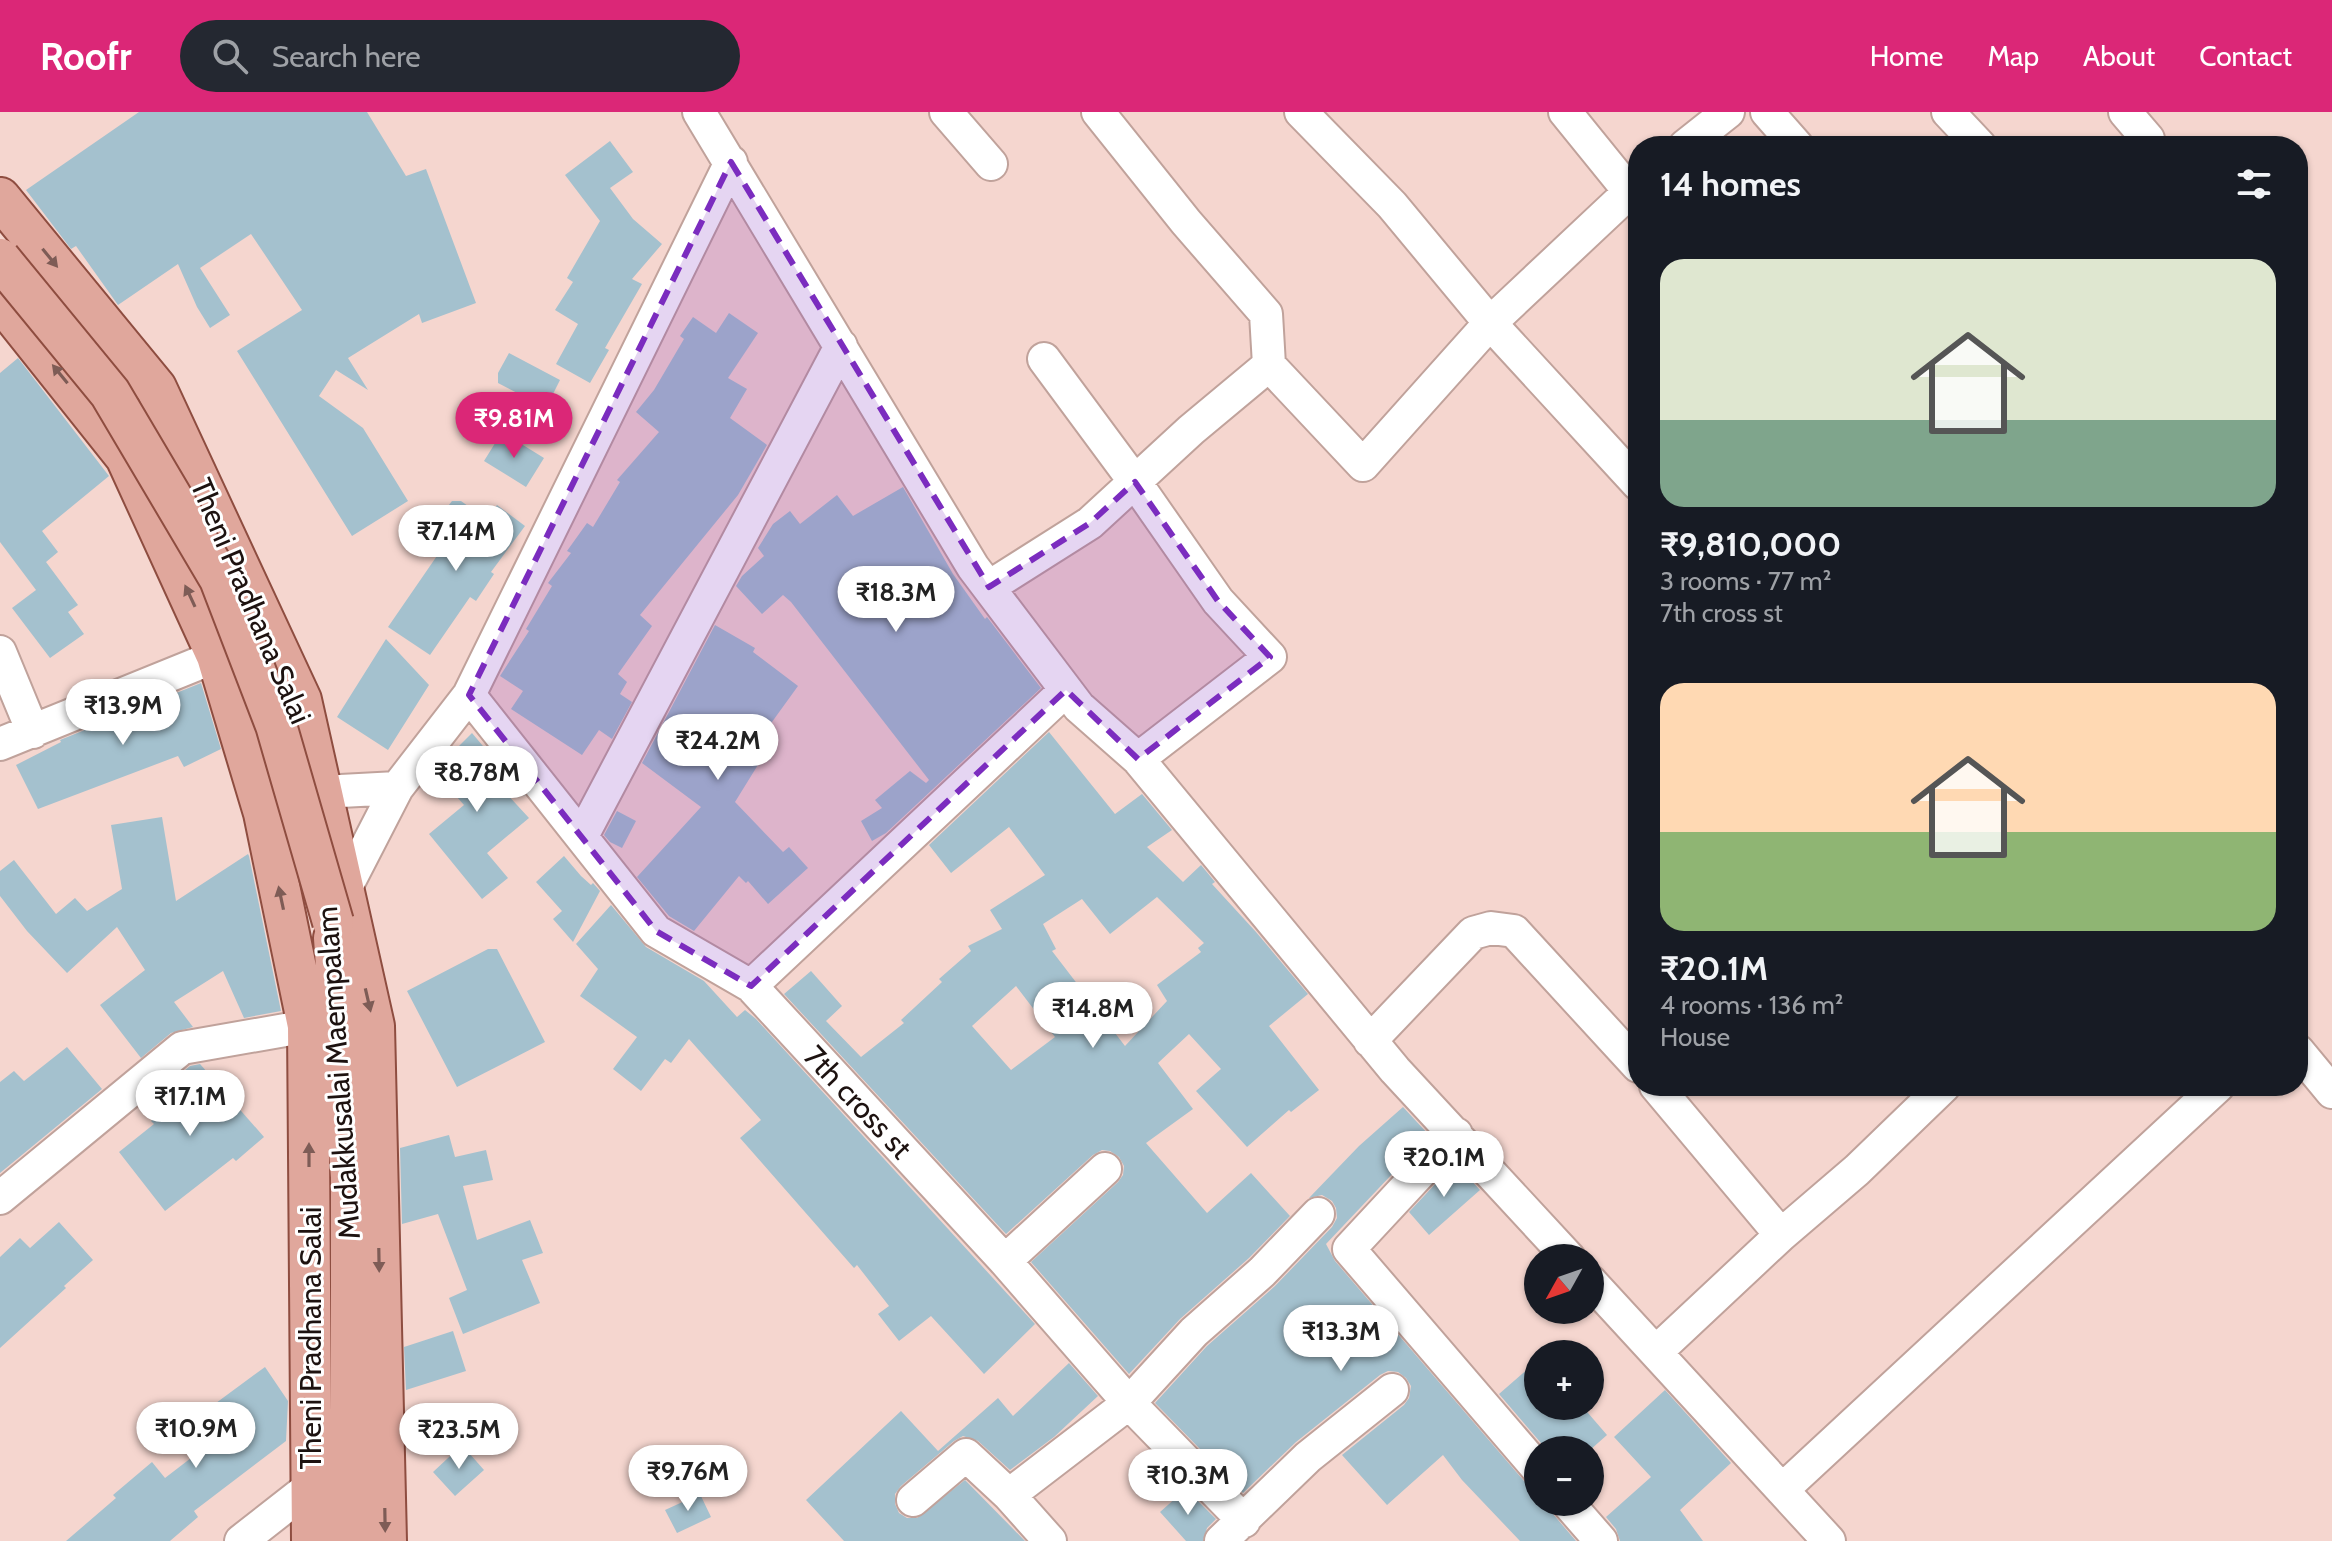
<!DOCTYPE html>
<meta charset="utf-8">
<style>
:root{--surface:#171b24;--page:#242831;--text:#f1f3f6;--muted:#9ea1a6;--accent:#db2777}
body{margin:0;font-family:Cabin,sans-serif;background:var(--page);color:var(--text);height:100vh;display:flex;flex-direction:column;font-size:30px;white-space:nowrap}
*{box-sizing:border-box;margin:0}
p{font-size:26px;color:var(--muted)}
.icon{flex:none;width:44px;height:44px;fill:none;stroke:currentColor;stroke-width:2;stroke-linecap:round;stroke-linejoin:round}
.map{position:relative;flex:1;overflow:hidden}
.panel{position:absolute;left:1628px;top:24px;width:680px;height:960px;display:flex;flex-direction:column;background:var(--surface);border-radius:32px;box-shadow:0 2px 6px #0004}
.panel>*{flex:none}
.needle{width:52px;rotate:230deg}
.buttons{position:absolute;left:1524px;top:1132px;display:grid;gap:16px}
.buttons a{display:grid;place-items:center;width:80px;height:80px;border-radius:50%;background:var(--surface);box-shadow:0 2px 6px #0004;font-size:40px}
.price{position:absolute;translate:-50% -68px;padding:0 18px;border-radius:28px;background:#fff;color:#222;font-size:26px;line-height:52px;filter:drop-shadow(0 2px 4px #0008)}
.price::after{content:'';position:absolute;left:50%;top:48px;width:24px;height:18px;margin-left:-12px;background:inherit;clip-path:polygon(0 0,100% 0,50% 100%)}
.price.active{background:var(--accent);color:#fff}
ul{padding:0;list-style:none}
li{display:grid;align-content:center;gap:16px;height:424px;padding:0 32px}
li span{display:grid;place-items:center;height:248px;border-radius:24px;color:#555}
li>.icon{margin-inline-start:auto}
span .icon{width:144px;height:144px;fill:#fffc;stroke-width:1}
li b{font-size:34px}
h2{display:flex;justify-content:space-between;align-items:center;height:96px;padding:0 32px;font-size:34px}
header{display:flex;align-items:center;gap:48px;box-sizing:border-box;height:112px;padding:0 40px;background:var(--accent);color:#fff}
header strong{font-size:38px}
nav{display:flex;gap:44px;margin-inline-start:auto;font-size:28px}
.search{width:560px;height:72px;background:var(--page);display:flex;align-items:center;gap:20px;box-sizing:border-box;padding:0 28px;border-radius:44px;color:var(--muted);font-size:30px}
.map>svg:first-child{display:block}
.building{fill:#a4c1ce;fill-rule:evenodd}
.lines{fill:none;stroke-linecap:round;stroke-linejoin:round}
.minor-casing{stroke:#c0a29b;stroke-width:36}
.major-casing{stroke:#8e4d40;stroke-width:44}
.minor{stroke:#fff;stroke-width:32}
.major{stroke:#e0a79c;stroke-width:40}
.major-bridge-casing{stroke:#8e4d40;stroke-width:44;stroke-linecap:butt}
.major-bridge{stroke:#e0a79c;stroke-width:40}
.oneway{fill:#7e5c56}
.marked{fill:#7b2cbf;fill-opacity:0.2;stroke:#7b2cbf;stroke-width:6;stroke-dasharray:16 10;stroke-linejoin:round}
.labels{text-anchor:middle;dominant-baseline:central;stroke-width:6;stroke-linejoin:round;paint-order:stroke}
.street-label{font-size:30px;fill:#1d1210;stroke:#fff}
</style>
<header>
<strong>Roofr</strong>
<div class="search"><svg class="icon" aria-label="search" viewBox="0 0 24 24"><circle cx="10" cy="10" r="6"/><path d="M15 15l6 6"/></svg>Search here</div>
<nav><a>Home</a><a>Map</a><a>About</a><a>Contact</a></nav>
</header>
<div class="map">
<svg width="2332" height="1429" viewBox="0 0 2332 1429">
<rect width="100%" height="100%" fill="#f5d6cf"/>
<path class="building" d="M 139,0 L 367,0 L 406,64 L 426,57 L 476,191 L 422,211 L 419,202 L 348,246 L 368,278 L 336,258 L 319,284 L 363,316 L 408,389 L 352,424 L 237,239 L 302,198 L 251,122 L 200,156 L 230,203 L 210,216 L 197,195 L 178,152 L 118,193 L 76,134 L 71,137 L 26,78 Z
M 610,29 L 633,60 L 610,76 L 633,107 L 662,132 L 632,167 L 642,172 L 605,236 L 609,238 L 590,271 L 556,252 L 578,212 L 555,198 L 573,170 L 567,166 L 600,109 L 565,63 Z
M 729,201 L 758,221 L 728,266 L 747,277 L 730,306 L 767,333 L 738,383 L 640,503 L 652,514 L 618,562 L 627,570 L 620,582 L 632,590 L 612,627 L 599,618 L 582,643 L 511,597 L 523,579 L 500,564 L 529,519 L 526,517 L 552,474 L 548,471 L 571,441 L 567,439 L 587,411 L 593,415 L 620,370 L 617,368 L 659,320 L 636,300 L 654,278 L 684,227 L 680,224 L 693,205 L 716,221 Z
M 509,241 L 560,268 L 546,296 L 498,271 L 498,261 Z
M 18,246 L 109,364 L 42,419 L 58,440 L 46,450 L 78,493 L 68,500 L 84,522 L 50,546 L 12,496 L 36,478 L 0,430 L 0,261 Z
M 502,320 L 544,346 L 526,375 L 484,349 Z
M 903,375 L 953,462 L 985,507 L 987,505 L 1041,576 L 886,721 L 872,729 L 861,709 L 882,696 L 875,688 L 910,659 L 926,671 L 929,668 L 791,490 L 783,483 L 762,502 L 736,474 L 742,464 L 764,444 L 758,436 L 773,412 L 790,399 L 800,412 L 837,383 L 853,404 Z
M 452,389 L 461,389 L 486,407 L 497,393 L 525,414 L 491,460 L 494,462 L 476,489 L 470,485 L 430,543 L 388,515 L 452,422 L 436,410 Z
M 715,513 L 755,536 L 753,540 L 798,574 L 764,621 L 774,627 L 735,690 L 783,740 L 789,735 L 808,756 L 768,792 L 748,769 L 746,771 L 739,764 L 694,819 L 669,804 L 637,765 L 701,695 L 642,651 Z
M 386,527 L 429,573 L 388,638 L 337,605 Z
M 201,571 L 221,637 L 184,655 L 178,644 L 38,697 L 16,653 L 61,630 L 60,628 Z
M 1049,620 L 1115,702 L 1142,682 L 1172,718 L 1147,735 L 1183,770 L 1201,753 L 1215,770 L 1212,772 L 1256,820 L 1308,882 L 1269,914 L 1319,978 L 1291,1000 L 1289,998 L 1247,1035 L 1196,979 L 1221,957 L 1189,922 L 1158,951 L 1193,997 L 1146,1031 L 1207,1101 L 1251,1061 L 1290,1104 L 1249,1146 L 1180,1207 L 1129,1262 L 1031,1150 L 1118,1070 L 1123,1063 L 1124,1054 L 1119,1045 L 1110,1039 L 1102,1038 L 1093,1043 L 1006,1122 L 784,882 L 811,859 L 842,894 L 826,909 L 861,945 L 904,911 L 901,908 L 942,870 L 939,867 L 971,839 L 968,834 L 1002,817 L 990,798 L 1045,763 L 1009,715 L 951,761 L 929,733 ZM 1157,785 L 1204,831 L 1198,836 L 1201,840 L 1157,873 L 1167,889 L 1125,934 L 1052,839 L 1056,837 L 1043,812 L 1082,787 L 1110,822 ZM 1016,874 L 1055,925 L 1011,958 L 972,914 Z
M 472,621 L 525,684 L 495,669 L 529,706 L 487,741 L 508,766 L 482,787 L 429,722 L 464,693 L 434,659 Z
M 617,699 L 636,709 L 622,736 L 610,730 L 604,723 Z
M 162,705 L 176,789 L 248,742 L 249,744 L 281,899 L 244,906 L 223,859 L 174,890 L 193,915 L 171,921 L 141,946 L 100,893 L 145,858 L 117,815 L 67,861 L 27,819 L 0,784 L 0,759 L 14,748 L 56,802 L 75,786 L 87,799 L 122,777 L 111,713 Z
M 564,744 L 581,764 L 591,773 L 593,771 L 600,779 L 573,830 L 553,807 L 562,799 L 536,770 Z
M 611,793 L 646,835 L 704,869 L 737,905 L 745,898 L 756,907 L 1035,1212 L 984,1262 L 931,1204 L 899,1229 L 878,1202 L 889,1194 L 857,1153 L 854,1156 L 740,1026 L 761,1008 L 689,927 L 671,951 L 665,947 L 641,979 L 613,957 L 637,925 L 580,884 L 598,857 L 576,832 Z
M 488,837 L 497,837 L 545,930 L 457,975 L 407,879 Z
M 67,935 L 102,977 L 0,1061 L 0,970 L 14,959 L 24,969 Z
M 200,952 L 264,1025 L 236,1049 L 233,1046 L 165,1099 L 119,1040 L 154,1012 L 151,1009 L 180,986 L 168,972 L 190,954 Z
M 1403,995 L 1429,1023 L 1326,1132 L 1335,1149 L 1524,1369 L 1538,1376 L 1538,1390 L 1548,1390 L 1553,1402 L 1576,1429 L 1520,1429 L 1462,1368 L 1443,1343 L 1387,1393 L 1342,1343 L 1404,1293 L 1409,1286 L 1411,1274 L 1406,1266 L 1398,1260 L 1388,1259 L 1380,1263 L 1296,1330 L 1243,1381 L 1155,1291 L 1207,1234 L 1275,1174 L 1332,1115 L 1337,1106 L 1336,1096 L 1332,1089 L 1322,1083 L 1309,1086 L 1359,1034 Z
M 449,1023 L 455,1045 L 486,1038 L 493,1068 L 463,1074 L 477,1128 L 530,1108 L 543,1141 L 522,1148 L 540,1191 L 463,1222 L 449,1186 L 467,1178 L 438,1102 L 402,1112 L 400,1036 Z
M 1455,1051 L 1480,1078 L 1429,1123 L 1409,1100 Z
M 59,1110 L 93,1148 L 64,1174 L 66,1176 L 0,1236 L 0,1145 L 20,1126 L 30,1136 Z
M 453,1219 L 466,1259 L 406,1278 L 404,1235 Z
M 1538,1248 L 1538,1294 L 1582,1294 L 1607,1323 L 1590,1338 L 1547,1338 L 1499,1282 Z
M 1069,1251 L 1098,1284 L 1054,1325 L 1010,1358 L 978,1329 L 963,1324 L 954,1329 L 901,1374 L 895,1382 L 895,1392 L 899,1401 L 907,1406 L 917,1406 L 965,1368 L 1025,1429 L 844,1429 L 806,1388 L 901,1299 L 938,1339 L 998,1286 L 1013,1304 Z
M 265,1255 L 288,1289 L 286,1329 L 194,1399 L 198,1405 L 170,1429 L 66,1429 L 116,1386 L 113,1383 L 152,1350 L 165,1366 L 234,1313 L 216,1291 Z
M 1665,1278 L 1731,1351 L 1680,1398 L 1703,1429 L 1620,1429 L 1616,1417 L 1606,1405 L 1651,1365 L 1614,1325 Z
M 462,1333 L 484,1358 L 455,1384 L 433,1360 Z
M 1186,1377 L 1216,1407 L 1207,1416 L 1203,1429 L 1186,1429 L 1160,1400 Z
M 700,1382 L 711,1405 L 677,1421 L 665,1398 Z"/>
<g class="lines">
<defs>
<path id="minor" d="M 699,0 L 973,455 L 1079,595 L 1138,647 L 1395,958 L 1569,1146
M 946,0 L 991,52
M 1098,0 L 1186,110 L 1266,202 L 1269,253
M 1301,0 L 1392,93 L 1490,211 L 1638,372
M 1565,0 L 1638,90
M 1767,0 L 1797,34
M 1948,0 L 1980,34
M 2125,0 L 2148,27
M 1685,34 L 1728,0
M 1044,247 L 1135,370 L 1218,489 L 1270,545 L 1138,647
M 989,475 L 1090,411 L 1191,318 L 1269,253 L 1363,353 L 1490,211 L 1638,72
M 0,540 L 33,620
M 469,583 L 656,819 L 751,874 L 1005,1149 L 1129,1291 L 1244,1409
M 0,632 L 217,544
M 322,680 L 397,676
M 582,724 L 841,234
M 344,779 L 397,676 L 469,583 L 731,50
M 751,874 L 1066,578
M 1370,929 L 1473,821 L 1491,816 L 1514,819 L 1638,954
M 2298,939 L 2332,980
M 1656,974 L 1781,1123
M 1456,1022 L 1349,1137 L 1538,1357
M 0,1086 L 182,936 L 308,914
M 1005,1149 L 1105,1057
M 1590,1169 L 1829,1429
M 1656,1240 L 1781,1123 L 1857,1058 L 1944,974
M 1782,1378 L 2218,974
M 1009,1383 L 1129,1291 L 1194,1220 L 1262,1160 L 1318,1102
M 913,1388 L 966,1343 L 1009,1383 L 1050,1429
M 1567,1390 L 1601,1429
M 241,1429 L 310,1375
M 1221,1429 L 1308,1345 L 1392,1278"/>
<path id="major" d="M 0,86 L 156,276 L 301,588 L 374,914 L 386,1429
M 0,187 L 126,345 L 217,544 L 264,701 L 308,914 L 312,1429
M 334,826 L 351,1065 L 351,1429"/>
</defs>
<use href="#minor" class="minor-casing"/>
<use href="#major" class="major-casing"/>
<use href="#minor" class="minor"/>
<use href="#major" class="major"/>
<defs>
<path id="major-bridge" d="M 0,147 L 110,281 L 220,467 L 276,613 L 333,810"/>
</defs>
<use href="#major-bridge" class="major-bridge-casing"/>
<use href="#major-bridge" class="major-bridge"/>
</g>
<defs><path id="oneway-solid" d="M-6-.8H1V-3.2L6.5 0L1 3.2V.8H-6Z" transform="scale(2)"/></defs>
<g class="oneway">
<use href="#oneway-solid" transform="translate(50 146) rotate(51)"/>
<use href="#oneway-solid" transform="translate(60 262) rotate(-129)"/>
<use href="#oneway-solid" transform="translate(190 484) rotate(-115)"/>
<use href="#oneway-solid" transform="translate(281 786) rotate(-102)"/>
<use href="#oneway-solid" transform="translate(368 888) rotate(77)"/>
<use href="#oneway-solid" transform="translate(309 1043) rotate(-90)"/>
<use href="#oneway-solid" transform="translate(379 1148) rotate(89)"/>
<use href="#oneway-solid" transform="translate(385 1408) rotate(89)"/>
</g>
<path class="marked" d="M 731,50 L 989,475 L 1090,411 L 1135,370 L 1218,489 L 1270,545 L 1138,647 L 1066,578 L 751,874 L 656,819 L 469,583 Z"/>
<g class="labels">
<g class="street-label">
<text transform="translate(251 489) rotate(67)">Theni Pradhana Salai</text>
<text transform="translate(338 961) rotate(-94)">Mudakkusalai Maempalam</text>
<text transform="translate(858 990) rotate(47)">7th cross st</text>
<text transform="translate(310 1226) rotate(-90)">Theni Pradhana Salai</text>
</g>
</g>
</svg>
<div class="buttons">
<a><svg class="needle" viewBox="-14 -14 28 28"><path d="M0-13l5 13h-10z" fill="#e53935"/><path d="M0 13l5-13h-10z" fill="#9ea1a6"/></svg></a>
<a>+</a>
<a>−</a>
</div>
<b class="price active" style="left:514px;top:348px">₹9.81M</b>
<b class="price" style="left:456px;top:461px">₹7.14M</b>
<b class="price" style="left:896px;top:522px">₹18.3M</b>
<b class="price" style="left:123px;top:635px">₹13.9M</b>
<b class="price" style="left:718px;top:670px">₹24.2M</b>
<b class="price" style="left:477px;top:702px">₹8.78M</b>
<b class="price" style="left:1093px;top:938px">₹14.8M</b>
<b class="price" style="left:190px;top:1026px">₹17.1M</b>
<b class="price" style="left:1444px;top:1087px">₹20.1M</b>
<b class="price" style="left:1341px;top:1261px">₹13.3M</b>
<b class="price" style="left:196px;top:1358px">₹10.9M</b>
<b class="price" style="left:459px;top:1359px">₹23.5M</b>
<b class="price" style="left:688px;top:1401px">₹9.76M</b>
<b class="price" style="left:1188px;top:1405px">₹10.3M</b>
<section class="panel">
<h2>14 homes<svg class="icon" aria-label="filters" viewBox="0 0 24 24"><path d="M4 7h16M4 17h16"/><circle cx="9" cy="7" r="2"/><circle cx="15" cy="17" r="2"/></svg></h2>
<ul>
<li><span style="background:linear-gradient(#dfe7d0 65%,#7fa58c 0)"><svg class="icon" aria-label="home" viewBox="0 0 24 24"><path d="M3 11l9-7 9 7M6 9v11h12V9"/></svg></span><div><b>₹9,810,000</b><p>3 rooms · 77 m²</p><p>7th cross st</p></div></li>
<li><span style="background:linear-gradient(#ffd9b3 60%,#8fb573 0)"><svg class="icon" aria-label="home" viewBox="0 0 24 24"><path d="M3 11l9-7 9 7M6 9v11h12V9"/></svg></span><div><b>₹20.1M</b><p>4 rooms · 136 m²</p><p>House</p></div></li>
</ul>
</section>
</div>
